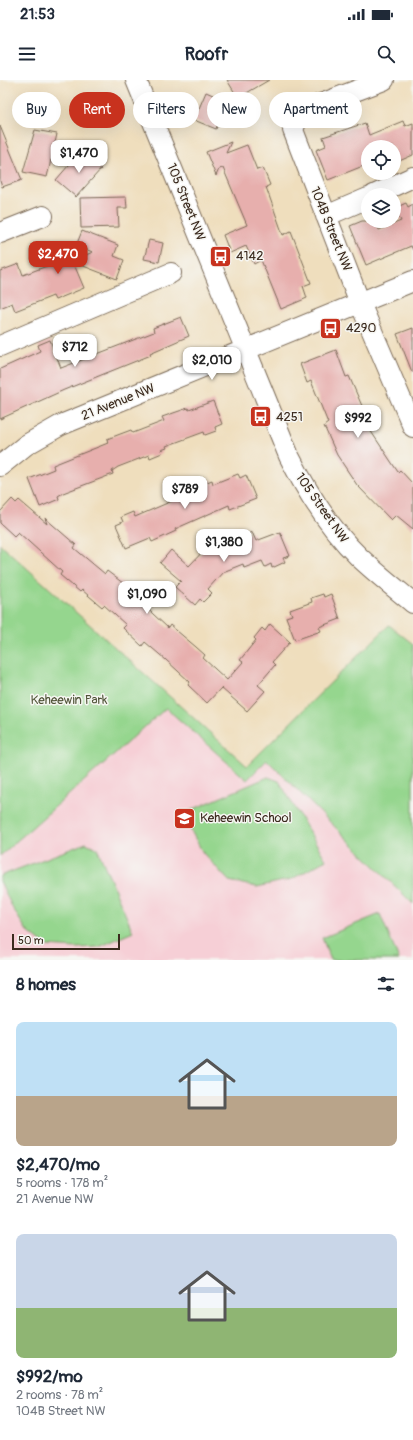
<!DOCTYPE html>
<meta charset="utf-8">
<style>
:root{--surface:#fff;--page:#f6f6f7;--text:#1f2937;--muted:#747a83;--accent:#c8321e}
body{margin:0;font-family:Pangolin,sans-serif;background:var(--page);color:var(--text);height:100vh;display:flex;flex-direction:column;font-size:15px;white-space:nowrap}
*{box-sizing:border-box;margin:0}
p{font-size:13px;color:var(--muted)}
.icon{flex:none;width:22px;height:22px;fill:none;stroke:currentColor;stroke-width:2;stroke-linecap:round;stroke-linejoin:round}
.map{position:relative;height:880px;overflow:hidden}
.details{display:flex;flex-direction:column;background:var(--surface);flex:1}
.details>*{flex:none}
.banner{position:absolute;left:12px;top:12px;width:389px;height:36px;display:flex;gap:8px}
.controls{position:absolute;left:361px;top:60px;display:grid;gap:8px}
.controls a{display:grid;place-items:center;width:40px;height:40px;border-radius:50%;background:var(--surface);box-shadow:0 4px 16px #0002;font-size:20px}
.scale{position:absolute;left:12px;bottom:10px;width:108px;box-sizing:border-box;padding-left:4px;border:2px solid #3b2a1e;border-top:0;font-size:11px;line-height:14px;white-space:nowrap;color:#3b2a1e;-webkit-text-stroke:3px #f6f6f2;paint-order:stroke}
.price{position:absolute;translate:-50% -34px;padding:0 9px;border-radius:8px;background:#fff;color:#222;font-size:13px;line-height:26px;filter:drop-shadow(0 1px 2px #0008)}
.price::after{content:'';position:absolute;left:50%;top:24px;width:12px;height:9px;margin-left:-6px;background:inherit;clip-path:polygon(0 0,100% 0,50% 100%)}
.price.on{background:var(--accent);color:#fff}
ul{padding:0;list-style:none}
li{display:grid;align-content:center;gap:8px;height:212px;padding:0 16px}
li span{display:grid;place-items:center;height:124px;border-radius:8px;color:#555}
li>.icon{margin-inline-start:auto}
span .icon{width:72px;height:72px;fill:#fffc;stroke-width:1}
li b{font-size:17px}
h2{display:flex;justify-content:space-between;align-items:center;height:48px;padding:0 16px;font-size:17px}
.chip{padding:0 14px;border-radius:18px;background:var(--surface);box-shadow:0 4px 16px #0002;font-size:14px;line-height:36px}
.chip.on{background:var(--accent);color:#fff}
.status{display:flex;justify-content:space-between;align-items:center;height:28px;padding:0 20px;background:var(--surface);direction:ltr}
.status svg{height:11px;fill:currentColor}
header{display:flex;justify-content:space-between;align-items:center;height:52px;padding:0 16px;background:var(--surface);font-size:18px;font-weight:800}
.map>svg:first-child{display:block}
.built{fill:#f6cfd6}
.green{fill:#95d68e;stroke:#688056}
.building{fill:#e7afad}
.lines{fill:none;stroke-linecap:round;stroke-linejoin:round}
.minor-casing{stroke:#7a6956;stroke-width:22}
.minor{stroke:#fff;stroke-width:20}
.labels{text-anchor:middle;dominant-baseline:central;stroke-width:3;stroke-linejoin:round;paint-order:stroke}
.street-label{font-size:13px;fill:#3b2a1e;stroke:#f6f6f2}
.poi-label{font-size:13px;fill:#3b2a1e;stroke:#f6f6f2;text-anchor:start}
.park-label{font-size:13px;fill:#52553a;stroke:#f6f6f2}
</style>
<div class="status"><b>21:53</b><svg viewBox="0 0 49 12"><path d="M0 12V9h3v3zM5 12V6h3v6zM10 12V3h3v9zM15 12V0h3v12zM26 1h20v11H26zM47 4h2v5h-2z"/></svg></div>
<header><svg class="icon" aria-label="menu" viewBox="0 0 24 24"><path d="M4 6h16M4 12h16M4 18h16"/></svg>Roofr<svg class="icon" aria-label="search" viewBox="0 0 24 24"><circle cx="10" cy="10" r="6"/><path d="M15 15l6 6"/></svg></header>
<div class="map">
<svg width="413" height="880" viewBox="0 0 413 880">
<rect width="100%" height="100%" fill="#f6f6f2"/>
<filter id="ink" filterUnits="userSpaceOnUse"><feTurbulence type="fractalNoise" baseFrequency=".025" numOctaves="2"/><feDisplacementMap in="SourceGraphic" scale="8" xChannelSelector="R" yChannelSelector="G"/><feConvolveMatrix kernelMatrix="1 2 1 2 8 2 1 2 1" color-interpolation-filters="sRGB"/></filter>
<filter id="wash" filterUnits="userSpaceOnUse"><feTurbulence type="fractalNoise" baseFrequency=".012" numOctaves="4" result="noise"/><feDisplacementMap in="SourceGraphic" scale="16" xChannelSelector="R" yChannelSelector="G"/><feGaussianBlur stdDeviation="0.9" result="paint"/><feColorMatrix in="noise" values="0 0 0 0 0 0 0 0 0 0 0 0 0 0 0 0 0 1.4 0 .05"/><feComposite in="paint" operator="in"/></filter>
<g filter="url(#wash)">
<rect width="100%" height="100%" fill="#efdebd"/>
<path class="built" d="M 166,628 L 247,700 L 267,679 L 413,824 L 413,880 L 0,880 L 0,776 Z"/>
<path class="green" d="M 0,464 L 247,686 L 389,545 L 413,564 L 413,824 L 267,680 L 247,700 L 166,628 L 0,776 Z
M 268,697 L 279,701 L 326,780 L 292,799 L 257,807 L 229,801 L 203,773 L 182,734 Z
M 86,763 L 97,768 L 133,852 L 99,867 L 76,868 L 46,866 L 27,851 L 13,829 L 0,801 L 0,796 Z
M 380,834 L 399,880 L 331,880 L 322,858 Z"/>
<g id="blocks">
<path class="building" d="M 227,0 L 269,0 L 238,18 Z
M 206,12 L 245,29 L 238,45 L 220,38 L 216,49 L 194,40 Z
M 403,41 L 405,46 L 413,43 L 413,75 L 397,82 L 394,75 L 394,67 L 368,67 L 368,84 L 328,100 L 316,70 L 326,66 L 323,57 L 365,43 L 369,55 Z
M 0,46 L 22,100 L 2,107 L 0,101 Z
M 35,50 L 57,54 L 47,97 L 23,92 Z
M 231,62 L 226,73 L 247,65 L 257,90 L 263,88 L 270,105 L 266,107 L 283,155 L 291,151 L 311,203 L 303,206 L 307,218 L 281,229 L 261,180 L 254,184 L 246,166 L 230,173 L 223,155 L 247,145 L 223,88 L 219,89 L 216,96 L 206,72 Z
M 81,71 L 101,89 L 76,117 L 56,100 Z
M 126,117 L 127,128 L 118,128 L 119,147 L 81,148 L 80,118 Z
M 406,123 L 408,127 L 413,124 L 413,170 L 411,166 L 366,185 L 350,146 L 362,141 L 375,141 L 379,150 L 401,141 L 395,128 Z
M 82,151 L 118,165 L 114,176 L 124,180 L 117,199 L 73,182 L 84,208 L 55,220 L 53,216 L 15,231 L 12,223 L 0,228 L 0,191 L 19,184 L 23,195 L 55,183 L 56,187 L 93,172 L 76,166 Z
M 149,160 L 163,163 L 159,182 L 144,179 Z
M 181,237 L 189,256 L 150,273 L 151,275 L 64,310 L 0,339 L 0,289 L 40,271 L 38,265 L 50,260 L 61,288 L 154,252 L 153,248 Z
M 413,248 L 413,292 L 412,292 L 397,254 Z
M 336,270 L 346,297 L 349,296 L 372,349 L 370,350 L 398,392 L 400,390 L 413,404 L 413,449 L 396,435 L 391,440 L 357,405 L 337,375 L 324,346 L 328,343 L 311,301 L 307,303 L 300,284 Z
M 213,321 L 222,344 L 215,347 L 216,351 L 205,355 L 204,352 L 166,366 L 167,368 L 161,370 L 162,373 L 150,378 L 149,375 L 118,387 L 112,391 L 113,394 L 63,413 L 58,416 L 59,419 L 40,427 L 29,399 L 54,389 L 53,385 L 108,363 L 107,359 L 131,350 L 133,353 L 164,341 L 162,337 L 188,328 L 189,330 Z
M 238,394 L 240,398 L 246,395 L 256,419 L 230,429 L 229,425 L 175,449 L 176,451 L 152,462 L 150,458 L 126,468 L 116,445 L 123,442 L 121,437 L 133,432 L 135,437 L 172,421 L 171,418 L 200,405 L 212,400 L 213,404 Z
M 12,419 L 16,423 L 19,420 L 47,444 L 45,438 L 76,465 L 74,468 L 105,494 L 107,491 L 132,510 L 140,518 L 138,520 L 168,548 L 170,545 L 196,567 L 205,575 L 203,578 L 227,600 L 243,582 L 240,580 L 256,560 L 254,558 L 262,548 L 265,551 L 270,544 L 290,562 L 272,582 L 275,585 L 258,605 L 265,611 L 247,631 L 221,608 L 207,623 L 188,605 L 190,602 L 166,580 L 145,562 L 142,566 L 123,548 L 126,545 L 104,525 L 102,527 L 82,510 L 80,512 L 60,495 L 62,492 L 18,452 L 14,456 L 0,443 L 0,432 Z
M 252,452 L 256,461 L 280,452 L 290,476 L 283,478 L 285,482 L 272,488 L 271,484 L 265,487 L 262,481 L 244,488 L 243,484 L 223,492 L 208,509 L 212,513 L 203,522 L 200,519 L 195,525 L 175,507 L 181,501 L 160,483 L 171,470 L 189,486 L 209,465 L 212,468 Z
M 323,514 L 324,517 L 331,514 L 340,539 L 319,547 L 321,551 L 295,560 L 286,537 L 292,535 L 290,530 L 312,522 L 311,518 Z"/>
</g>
</g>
<g filter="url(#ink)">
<use href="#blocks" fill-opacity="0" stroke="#7a6956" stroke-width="1"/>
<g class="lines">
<defs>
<path id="minor" d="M 136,0 L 289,376 C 307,412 330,449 359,477 C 376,493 395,508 413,523
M 384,0 L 305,30 L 298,37 L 293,50 L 360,223 L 413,347
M 374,115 L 413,97
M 326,136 L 368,118
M 0,153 L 43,136
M 0,266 L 171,193
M 0,386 L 26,365 L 61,345 L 413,201"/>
</defs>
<use href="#minor" class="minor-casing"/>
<use href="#minor" class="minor"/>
</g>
</g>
<defs>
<symbol id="bus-square" viewBox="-11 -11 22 22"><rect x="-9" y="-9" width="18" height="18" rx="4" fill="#c8321e" stroke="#f6f6f2"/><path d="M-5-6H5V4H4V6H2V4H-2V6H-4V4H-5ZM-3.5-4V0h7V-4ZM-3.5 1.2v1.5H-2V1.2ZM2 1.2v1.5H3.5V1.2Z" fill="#fff"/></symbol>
<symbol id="school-square" viewBox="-11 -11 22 22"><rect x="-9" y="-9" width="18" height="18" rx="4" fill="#c8321e" stroke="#f6f6f2"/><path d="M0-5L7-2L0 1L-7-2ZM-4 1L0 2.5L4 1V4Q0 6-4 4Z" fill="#fff"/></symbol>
</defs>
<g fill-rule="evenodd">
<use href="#bus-square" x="208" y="164" width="25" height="25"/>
<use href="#bus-square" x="318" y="236" width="25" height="25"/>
<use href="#bus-square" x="248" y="324" width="25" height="25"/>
<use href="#school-square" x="172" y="726" width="25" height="25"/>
</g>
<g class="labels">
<g class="street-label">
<text transform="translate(186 122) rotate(68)">105 Street NW</text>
<text transform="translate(331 149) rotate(68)">104B Street NW</text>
<text transform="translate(118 322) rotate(-22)">21 Avenue NW</text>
<text transform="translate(322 428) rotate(55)">105 Street NW</text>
</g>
<g class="poi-label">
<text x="236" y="176">4142</text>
<text x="346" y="248">4290</text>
<text x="276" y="337">4251</text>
<text x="200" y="738">Keheewin School</text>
</g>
<g class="park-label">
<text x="69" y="620">Keheewin Park</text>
</g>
</g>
</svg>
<div class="controls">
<a><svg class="icon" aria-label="locate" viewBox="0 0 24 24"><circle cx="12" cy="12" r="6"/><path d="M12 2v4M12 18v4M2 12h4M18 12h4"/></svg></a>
<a><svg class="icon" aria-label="layers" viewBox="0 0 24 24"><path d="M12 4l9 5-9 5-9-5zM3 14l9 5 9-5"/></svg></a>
</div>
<div class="scale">50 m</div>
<b class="price" style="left:79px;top:94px">$1,470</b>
<b class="price on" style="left:58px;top:195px">$2,470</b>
<b class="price" style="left:75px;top:288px">$712</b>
<b class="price" style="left:212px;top:301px">$2,010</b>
<b class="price" style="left:358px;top:359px">$992</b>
<b class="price" style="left:185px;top:430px">$789</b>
<b class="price" style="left:224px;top:483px">$1,380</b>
<b class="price" style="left:147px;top:535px">$1,090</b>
<div class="banner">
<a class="chip">Buy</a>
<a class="chip on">Rent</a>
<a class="chip">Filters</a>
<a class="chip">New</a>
<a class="chip">Apartment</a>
</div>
</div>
<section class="details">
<h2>8 homes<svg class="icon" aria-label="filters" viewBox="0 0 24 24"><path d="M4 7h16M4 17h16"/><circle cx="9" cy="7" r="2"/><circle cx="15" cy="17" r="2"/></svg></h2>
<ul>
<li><span style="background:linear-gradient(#bfe0f5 60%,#b9a48a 0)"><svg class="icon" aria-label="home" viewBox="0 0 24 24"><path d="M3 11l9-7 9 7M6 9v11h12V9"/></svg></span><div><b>$2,470/mo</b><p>5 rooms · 178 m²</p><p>21 Avenue NW</p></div></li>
<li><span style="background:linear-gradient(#c9d6e8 60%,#8fb573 0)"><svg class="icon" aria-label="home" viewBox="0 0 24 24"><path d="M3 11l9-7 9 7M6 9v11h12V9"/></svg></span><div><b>$992/mo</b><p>2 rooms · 78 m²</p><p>104B Street NW</p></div></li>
</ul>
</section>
